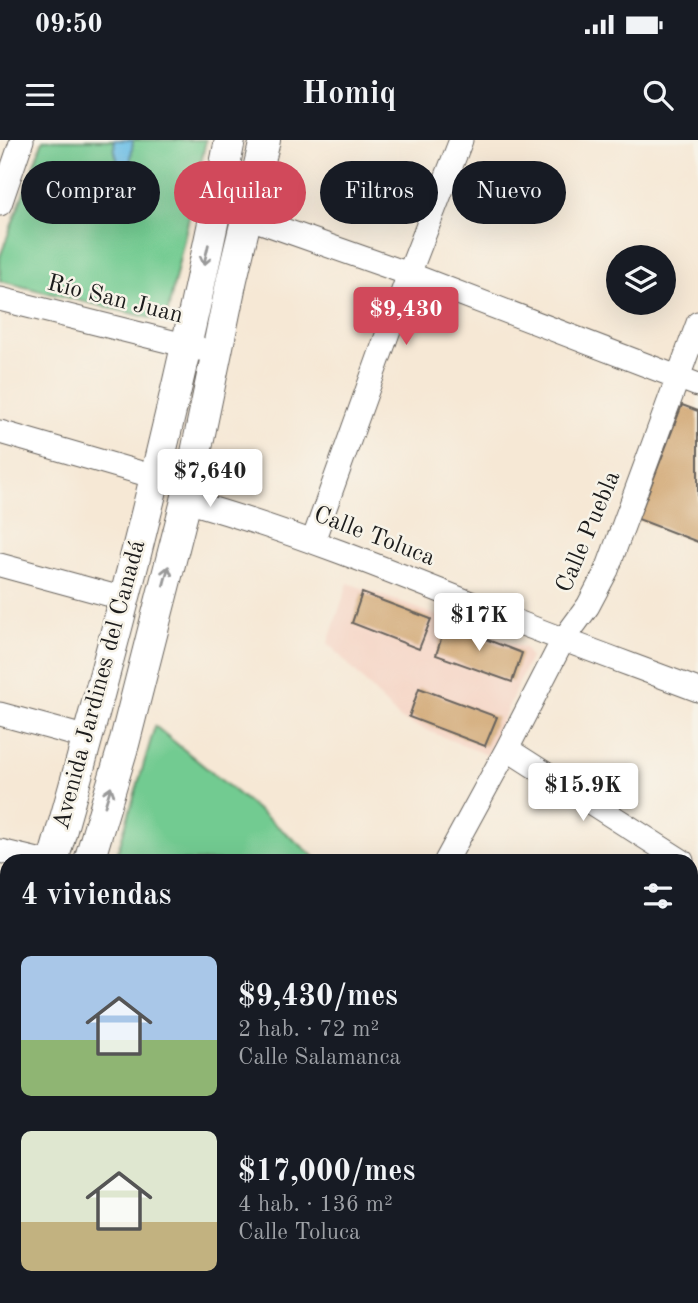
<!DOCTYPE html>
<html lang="es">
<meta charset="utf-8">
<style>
:root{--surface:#171b24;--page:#20242c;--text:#f1f3f6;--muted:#9ea1a6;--accent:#d1495b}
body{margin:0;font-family:"Old Standard TT",serif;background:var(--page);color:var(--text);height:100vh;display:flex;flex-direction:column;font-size:26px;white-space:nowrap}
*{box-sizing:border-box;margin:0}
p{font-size:23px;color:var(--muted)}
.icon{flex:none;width:38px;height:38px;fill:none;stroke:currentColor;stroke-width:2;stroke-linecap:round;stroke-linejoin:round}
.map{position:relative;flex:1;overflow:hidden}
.drawer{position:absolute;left:0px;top:714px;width:698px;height:450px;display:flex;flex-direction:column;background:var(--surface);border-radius:21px 21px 0 0;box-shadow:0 7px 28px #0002}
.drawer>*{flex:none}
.banner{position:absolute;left:21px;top:21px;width:656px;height:63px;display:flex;gap:14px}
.buttons{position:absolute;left:606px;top:105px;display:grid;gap:14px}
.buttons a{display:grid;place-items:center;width:70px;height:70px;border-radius:50%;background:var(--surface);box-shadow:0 7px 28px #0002;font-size:35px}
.price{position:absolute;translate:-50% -60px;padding:0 16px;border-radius:7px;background:#fff;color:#222;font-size:23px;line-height:46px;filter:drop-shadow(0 2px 4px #0008)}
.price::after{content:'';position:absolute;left:50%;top:42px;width:21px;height:16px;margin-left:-10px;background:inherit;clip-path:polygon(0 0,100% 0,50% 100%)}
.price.on{background:var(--accent);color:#fff}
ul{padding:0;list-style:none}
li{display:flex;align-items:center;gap:21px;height:175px;padding:0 21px}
li span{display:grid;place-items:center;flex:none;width:196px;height:140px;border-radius:10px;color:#555}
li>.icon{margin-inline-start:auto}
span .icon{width:84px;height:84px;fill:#fffc;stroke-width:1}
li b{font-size:30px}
h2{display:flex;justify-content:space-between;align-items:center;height:84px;padding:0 21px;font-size:30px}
.chip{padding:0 24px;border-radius:32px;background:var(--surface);box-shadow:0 7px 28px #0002;font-size:24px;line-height:63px}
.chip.on{background:var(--accent);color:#fff}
.status{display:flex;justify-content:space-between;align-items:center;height:49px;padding:0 35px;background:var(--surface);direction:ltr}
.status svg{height:19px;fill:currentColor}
header{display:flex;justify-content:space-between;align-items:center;height:91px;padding:0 21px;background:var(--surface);font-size:32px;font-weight:700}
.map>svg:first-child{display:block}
.built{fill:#f5d2c2}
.green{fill:#72cb91;stroke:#477456;stroke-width:2}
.water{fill:#6cc0e8;stroke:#446e82;stroke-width:2}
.building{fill:#cfa36d}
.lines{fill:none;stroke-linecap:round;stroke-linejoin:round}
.minor-casing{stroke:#68635d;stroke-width:25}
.tertiary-casing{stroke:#68635d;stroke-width:32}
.minor{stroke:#fff;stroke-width:23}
.tertiary{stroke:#fff;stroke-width:30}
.oneway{stroke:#999}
.labels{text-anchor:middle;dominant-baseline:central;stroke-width:5;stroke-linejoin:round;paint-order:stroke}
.street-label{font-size:24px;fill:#1c1c1c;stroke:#f7f3e8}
</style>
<div class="status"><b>09:50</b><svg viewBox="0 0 49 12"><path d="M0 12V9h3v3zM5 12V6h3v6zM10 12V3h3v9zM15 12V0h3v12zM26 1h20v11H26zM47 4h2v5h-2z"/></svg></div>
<header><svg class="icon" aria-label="menu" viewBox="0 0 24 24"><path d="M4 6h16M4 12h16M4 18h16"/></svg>Homiq<svg class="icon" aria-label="search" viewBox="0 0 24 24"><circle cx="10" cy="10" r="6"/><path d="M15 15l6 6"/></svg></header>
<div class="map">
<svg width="698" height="1163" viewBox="0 0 698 1163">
<rect width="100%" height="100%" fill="#f7f3e8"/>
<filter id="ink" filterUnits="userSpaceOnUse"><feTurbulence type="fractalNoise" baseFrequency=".0143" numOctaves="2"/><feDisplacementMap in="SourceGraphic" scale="14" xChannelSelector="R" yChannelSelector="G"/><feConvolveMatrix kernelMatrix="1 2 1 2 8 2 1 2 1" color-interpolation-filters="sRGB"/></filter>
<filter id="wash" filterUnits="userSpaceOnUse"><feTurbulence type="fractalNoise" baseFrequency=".00686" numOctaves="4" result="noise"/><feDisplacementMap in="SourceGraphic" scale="28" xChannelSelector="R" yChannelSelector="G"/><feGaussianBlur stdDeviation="1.57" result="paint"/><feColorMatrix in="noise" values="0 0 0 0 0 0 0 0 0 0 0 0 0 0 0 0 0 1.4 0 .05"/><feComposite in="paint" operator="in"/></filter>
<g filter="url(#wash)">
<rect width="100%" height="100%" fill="#f6e8d5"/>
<path class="built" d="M 348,443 L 525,508 L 530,517 L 487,615 L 400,579 L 328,503 Z"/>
<path class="green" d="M 43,0 L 206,0 L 168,171 L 165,176 L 158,180 L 0,141 L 0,117 Z
M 155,586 L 320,721 L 115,721 Z"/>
<path class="water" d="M 114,0 L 133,0 L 129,35 L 125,45 L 115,12 Z"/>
<g id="blocks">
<path class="building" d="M 682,265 L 698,271 L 698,402 L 638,379 Z
M 362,453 L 431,479 L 419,509 L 352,483 Z
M 446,484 L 522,513 L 512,542 L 436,515 Z
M 419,548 L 497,577 L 485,606 L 409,577 Z"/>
</g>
</g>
<g filter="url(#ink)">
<use href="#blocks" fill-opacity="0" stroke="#68635d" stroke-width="2"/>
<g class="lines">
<defs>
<path id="minor" d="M 0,64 L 22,0
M 247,77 L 409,134 L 698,245
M 0,159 L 200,209
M 0,292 L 155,337
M 186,361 C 293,391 396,433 500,475 C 565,501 632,525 698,550
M 313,401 L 409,134 L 461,0
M 0,425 L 125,459
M 0,574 L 88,598
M 507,609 L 682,721
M 0,711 L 42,721
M 446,721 L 507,609 L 563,500 L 588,466 L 607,430 L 698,183
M 0,852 L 7,853
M 691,970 L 698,975
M 0,1138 L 7,1140
M 67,1157 L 90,1163
M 630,1157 L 641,1163
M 265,1163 L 268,1157
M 440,1163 L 443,1157"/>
<path id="tertiary" d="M 53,721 C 121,483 182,243 230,0
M 89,721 L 124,604 L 186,361 L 232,139 L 265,0
M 0,899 L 7,876
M 0,999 L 7,977"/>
</defs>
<use href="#minor" class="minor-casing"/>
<use href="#tertiary" class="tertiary-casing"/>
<use href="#minor" class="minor"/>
<use href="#tertiary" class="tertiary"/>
</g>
<defs><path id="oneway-shaft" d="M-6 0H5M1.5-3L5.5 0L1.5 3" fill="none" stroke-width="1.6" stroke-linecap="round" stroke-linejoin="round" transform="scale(1.75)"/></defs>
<g class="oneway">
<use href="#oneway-shaft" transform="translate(206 115) rotate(103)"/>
<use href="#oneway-shaft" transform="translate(166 436) rotate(-75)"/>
<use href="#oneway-shaft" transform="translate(108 656) rotate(-73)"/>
</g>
</g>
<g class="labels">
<g class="street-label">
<text transform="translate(115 160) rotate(14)">Río San Juan</text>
<text transform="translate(589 392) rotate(-67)">Calle Puebla</text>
<text transform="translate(374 397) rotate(21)">Calle Toluca</text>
<text transform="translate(100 545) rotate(-75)">Avenida Jardines del Canadá</text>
</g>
</g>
</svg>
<div class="buttons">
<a><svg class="icon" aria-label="layers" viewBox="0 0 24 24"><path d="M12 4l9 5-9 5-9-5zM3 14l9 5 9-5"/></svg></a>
</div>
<b class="price on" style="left:406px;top:207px">$9,430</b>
<b class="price" style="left:210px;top:369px">$7,640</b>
<b class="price" style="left:479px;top:513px">$17K</b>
<b class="price" style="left:583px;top:683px">$15.9K</b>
<div class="banner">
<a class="chip">Comprar</a>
<a class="chip on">Alquilar</a>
<a class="chip">Filtros</a>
<a class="chip">Nuevo</a>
</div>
<section class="drawer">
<h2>4 viviendas<svg class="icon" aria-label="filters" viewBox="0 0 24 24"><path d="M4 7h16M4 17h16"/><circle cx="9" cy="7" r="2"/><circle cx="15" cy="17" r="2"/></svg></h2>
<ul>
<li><span style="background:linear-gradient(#a9c7e8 60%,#8fb573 0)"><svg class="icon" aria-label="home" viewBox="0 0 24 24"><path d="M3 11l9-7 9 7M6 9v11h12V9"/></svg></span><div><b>$9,430/mes</b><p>2 hab. · 72 m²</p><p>Calle Salamanca</p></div></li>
<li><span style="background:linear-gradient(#dfe7d0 65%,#c2b280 0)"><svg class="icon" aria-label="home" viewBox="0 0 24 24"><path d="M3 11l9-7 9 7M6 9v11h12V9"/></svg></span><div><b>$17,000/mes</b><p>4 hab. · 136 m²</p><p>Calle Toluca</p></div></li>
</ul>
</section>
</div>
